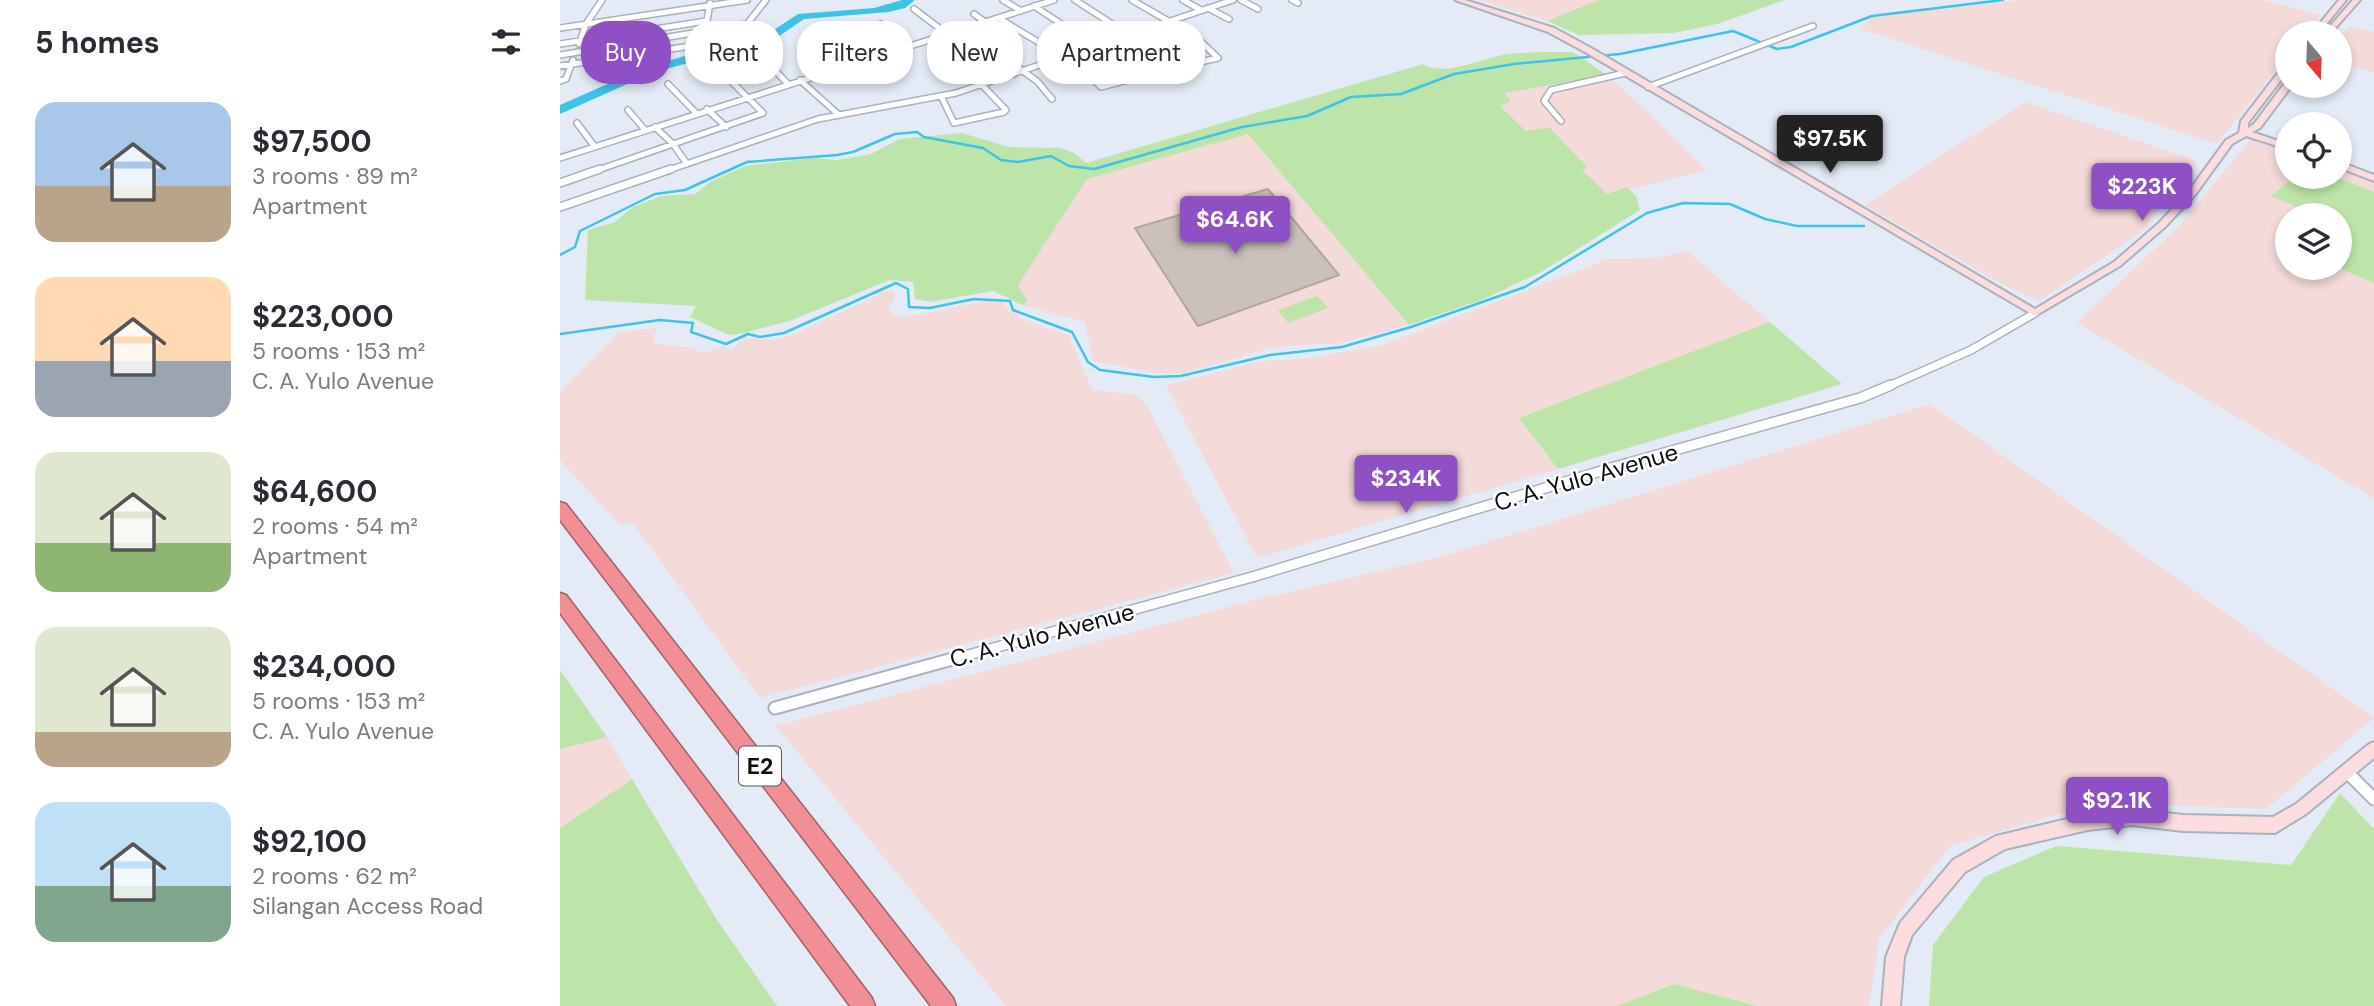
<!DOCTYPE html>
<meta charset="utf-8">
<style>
:root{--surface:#fff;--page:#f7f7f7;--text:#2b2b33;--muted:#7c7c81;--accent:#8f4fc5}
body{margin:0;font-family:"DM Sans",sans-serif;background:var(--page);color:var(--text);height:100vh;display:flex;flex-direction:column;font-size:26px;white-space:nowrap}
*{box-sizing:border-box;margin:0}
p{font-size:23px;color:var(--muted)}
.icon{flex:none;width:38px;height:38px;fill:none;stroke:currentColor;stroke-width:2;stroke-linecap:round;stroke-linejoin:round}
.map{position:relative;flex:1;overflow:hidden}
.details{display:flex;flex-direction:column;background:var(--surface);width:560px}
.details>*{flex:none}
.hud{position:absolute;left:21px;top:21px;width:665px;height:63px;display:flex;gap:14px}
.needle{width:46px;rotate:161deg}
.tools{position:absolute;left:1715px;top:21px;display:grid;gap:14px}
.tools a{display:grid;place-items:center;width:77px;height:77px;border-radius:50%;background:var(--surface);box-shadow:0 4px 10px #0003;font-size:35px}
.price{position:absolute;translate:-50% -60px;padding:0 16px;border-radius:7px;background:var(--accent);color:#fff;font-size:23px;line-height:46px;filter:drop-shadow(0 2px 4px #0008)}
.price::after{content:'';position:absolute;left:50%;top:42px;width:21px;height:16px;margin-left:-10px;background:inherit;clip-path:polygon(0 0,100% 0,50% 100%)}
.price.on{background:#222;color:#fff}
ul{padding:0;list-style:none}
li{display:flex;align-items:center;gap:21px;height:175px;padding:0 35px}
li span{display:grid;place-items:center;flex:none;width:196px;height:140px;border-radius:21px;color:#555}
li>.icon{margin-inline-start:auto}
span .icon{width:84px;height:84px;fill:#fffc;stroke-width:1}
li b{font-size:30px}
h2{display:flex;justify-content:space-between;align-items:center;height:84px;padding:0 35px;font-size:30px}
.chip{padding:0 24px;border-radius:28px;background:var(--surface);box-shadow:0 4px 10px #0003;font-size:24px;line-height:63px}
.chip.on{background:var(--accent);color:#fff}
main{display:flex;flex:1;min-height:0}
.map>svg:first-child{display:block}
.industrial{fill:#f4dad8;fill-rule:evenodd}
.green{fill:#bde5a9}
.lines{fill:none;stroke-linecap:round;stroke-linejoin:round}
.stream{stroke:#3ec3e8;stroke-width:2.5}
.river{fill:#3ec3e8;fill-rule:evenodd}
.building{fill:#ccc1ba;stroke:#b1a69f;stroke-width:2}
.street-far3-casing{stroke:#aab1bb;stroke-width:8}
.street-far2-casing{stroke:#aab1bb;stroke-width:10}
.street-far1-casing{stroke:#aab1bb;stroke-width:12}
.street-casing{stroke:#aab1bb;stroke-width:15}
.secondary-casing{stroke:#aab1bb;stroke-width:4}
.highway-casing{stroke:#a16167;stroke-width:3}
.street-far3{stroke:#fff;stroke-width:5}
.street-far2{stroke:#fff;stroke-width:7}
.street-far1{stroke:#fff;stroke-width:9}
.street{stroke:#fff;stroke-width:11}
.secondary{fill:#fbdde0;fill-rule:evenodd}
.highway{fill:#f28e96;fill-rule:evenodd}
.labels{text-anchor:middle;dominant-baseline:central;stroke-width:5;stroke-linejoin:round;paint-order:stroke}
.shield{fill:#fff;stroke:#545658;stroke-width:2}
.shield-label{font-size:23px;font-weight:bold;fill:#0b0d10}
.street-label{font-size:24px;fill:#0b0d10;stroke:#fff}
</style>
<main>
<section class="details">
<h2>5 homes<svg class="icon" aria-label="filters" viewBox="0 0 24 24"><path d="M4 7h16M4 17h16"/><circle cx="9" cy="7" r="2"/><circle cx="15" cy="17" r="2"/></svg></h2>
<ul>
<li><span style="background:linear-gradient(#a9c7e8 60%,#b9a48a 0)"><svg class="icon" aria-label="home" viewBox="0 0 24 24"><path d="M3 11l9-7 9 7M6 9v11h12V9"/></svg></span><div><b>$97,500</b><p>3 rooms · 89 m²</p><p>Apartment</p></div></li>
<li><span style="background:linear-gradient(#ffd9b3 60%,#9aa5b1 0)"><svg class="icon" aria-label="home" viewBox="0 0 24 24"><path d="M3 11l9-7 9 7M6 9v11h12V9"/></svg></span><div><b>$223,000</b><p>5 rooms · 153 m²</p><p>C. A. Yulo Avenue</p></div></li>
<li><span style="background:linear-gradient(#dfe7d0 65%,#8fb573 0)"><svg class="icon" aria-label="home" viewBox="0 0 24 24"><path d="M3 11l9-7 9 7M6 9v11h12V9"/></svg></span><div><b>$64,600</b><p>2 rooms · 54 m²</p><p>Apartment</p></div></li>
<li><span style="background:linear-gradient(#dfe7d0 75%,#b9a48a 0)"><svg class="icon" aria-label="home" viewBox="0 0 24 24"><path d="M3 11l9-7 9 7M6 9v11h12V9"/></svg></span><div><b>$234,000</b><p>5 rooms · 153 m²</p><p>C. A. Yulo Avenue</p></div></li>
<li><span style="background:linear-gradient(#bfe0f5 60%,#7fa58c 0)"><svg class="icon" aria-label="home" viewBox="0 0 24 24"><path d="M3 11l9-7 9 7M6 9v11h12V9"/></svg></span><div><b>$92,100</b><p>2 rooms · 62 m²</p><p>Silangan Access Road</p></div></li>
</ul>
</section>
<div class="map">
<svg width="1814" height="1006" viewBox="0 0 1814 1006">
<rect width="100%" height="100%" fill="#e4ebf6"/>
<path class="industrial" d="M 920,0 L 1039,0 L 987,21 Z
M 1463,0 L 1703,0 L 1760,15 L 1746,33 L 1727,33 L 1727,56 L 1657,144 L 1301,29 L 1311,17 Z
M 1789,26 L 1814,32 L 1814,73 L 1780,62 L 1780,38 Z
M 1047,75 L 1084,109 L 1147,170 L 1048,195 L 1021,170 L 1027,167 L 989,127 L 966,131 L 940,106 L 945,94 L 978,85 L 989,87 Z
M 1465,102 L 1637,161 L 1582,231 L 1479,301 L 1436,281 L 1305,205 Z
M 688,134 L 849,325 L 781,343 L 715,347 L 621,374 L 596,373 L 533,361 L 525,322 L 462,305 L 467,301 L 457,285 L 527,179 Z
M 1690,140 L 1727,151 L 1727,177 L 1780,177 L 1780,169 L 1814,183 L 1814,498 L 1517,323 L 1620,225 ZM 1727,215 L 1780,215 L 1780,268 L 1727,268 Z
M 1127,251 L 1210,322 L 959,418 L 998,469 L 697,558 L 606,385 L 701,361 L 743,359 L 822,345 L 1049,259 L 1096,258 Z
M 319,291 L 334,291 L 335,298 L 328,309 L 333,314 L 344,317 L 440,298 L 449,311 L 457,313 L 461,319 L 509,335 L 532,390 L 577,395 L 587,406 L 674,573 L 200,698 L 72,522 L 60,525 L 0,460 L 0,392 L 59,332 L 98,328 L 93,336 L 95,344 L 127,347 L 145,353 L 160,347 L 173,348 L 184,338 L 213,340 L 229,336 L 316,296 Z
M 1370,404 L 1814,718 L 1706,809 L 1538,803 L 1390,846 L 1319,939 L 1309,1006 L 1197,1006 L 1114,984 L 1057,1006 L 446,1006 L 216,726 L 703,598 L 884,556 Z
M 47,737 L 72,779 L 0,828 L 0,749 Z"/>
<path class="green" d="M 1039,0 L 1225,0 L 1157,24 L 1114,33 L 1019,35 L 987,21 Z
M 1013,52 L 1047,75 L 945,93 L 951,101 L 940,106 L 966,131 L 989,127 L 1027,167 L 1022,170 L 1047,194 L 1067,187 L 1076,196 L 1080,210 L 981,272 L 924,299 L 849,325 L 688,134 L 527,179 L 458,285 L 468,302 L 462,305 L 433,291 L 370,302 L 355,299 L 353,282 L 330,280 L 232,320 L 184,333 L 169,335 L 130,317 L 136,306 L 25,300 L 28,230 L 55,222 L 73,207 L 101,196 L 135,194 L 150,182 L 185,166 L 254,158 L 276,160 L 311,154 L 339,139 L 402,133 L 449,147 L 500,148 L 514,153 L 526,163 L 863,64 C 886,78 923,57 948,54 C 969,52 992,52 1013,52 Z
M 1735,177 L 1775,177 L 1814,192 L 1814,283 L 1779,268 L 1780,215 L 1756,215 L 1711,196 Z
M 757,296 L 768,308 L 728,323 L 718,310 Z
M 1210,322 L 1282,384 L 998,469 L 959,418 Z
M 0,670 L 47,737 L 0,749 Z
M 72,779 L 157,920 L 217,1006 L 0,1006 L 0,828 Z
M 1780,793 L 1814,829 L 1814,1006 L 1369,1006 L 1373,945 L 1424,877 L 1496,846 L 1731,865 Z
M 1114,984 L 1197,1006 L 1057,1006 Z"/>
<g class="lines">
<path class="stream" d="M 0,255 L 15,247 L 20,231 L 95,194 L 125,190 L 187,162 L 277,155 L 293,152 L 335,134 L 357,132 L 364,137 L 423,148 L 441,160 L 458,162 L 491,156 L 509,166 L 534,169 L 682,127 L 747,116 L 791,97 L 841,94 L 894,74 L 954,64 L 1060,54 L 1173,31 L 1217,49 L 1231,47 L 1312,16 L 1443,0
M 0,334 L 100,320 L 133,323 L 131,332 L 166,344 L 188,334 L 200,337 L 224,333 L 336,283 L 348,289 L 349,307 L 370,308 L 414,299 L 450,301 L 453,310 L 512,332 L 528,362 L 540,370 L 594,377 L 621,376 L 710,355 L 782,347 L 851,327 L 965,287 L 1087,213 L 1123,203 L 1170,204 L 1205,219 L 1237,226 L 1304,226"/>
<path class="river" d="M 342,0 L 355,0 L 345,8 L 329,12 L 244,19 L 199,50 L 128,63 L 92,73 L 0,114 L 0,105 L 84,68 L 128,55 L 191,45 L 238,14 L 314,8 Z"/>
</g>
<path class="building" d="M 708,189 L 779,275 L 638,326 L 575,228 Z"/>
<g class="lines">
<defs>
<path id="street-far3" d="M 443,0 L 461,11
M 515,0 L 569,35
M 572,0 L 636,37 L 658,58 L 618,67 L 597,46 L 575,33
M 623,0 L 641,10
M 681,0 L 698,9
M 732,0 L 738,3
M 474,6 L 535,46 C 554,50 566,63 579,77
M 648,8 L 669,19
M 354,9 L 387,34
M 414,14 L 425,22
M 439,18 C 471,39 516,61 541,87 L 618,67
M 321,24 L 350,46
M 0,28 L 187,0
M 403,29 L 477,81 L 492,99
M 281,33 L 309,59
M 0,44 L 146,21
M 19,44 L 26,24 L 42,0
M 244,44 L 273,70
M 0,55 L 187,24 L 206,0
M 207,62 L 228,84
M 0,66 L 137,45 L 145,32 L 150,3
M 240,80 L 279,115
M 0,81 L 6,79 L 13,60
M 108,84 L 136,113
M 1088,87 L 1253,26
M 381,96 L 394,123 L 444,112 L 446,110 L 422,85
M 147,109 L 166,127
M 68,110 L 85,130
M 1001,121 L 984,101 L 991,90 L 1065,73
M 17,123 L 35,147
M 95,127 L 113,144 L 127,164
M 0,158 L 494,0
M 35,171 L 203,113 L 168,78
M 106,171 L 258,119 L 396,93 L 673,0"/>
<path id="street-far2" d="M 0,183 L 40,169
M 0,207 L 111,169
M 1327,387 L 1411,350 L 1475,313"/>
<path id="street-far1" d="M 390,660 L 692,577 L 1051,468 L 1300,398 L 1331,385"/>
<path id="street" d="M 215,708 L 396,658
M 1787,772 L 1814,799"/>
<path id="secondary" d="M 895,0 L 905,0 L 994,28 L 1031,48 L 1475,309 L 1554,262 L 1599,223 L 1629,191 L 1666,140 L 1679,133 L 1681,121 L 1724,65 L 1727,65 L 1727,72 L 1688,123 L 1688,128 L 1694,124 L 1724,84 L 1727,84 L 1727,86 L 1731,86 L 1730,88 L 1700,128 L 1692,132 L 1727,144 L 1727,149 L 1686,136 L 1672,144 L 1635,195 L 1605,227 L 1560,266 L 1475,316 L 1025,52 L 988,32 Z
M 1779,0 L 1786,0 L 1759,33 L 1752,33 Z
M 1793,0 L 1800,0 L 1771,33 L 1764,33 Z
M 1780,162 L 1814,175 L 1814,181 L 1780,168 Z
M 1814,742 L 1814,758 L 1746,814 L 1715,833 L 1623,831 L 1572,825 L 1528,830 L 1445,849 L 1405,872 L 1352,935 L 1344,957 L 1340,1006 L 1322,1006 L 1326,957 L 1340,923 L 1393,860 L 1436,836 L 1528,814 L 1572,809 L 1623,815 L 1713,817 L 1736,804 L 1809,744 Z"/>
<path id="highway" d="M 0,502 L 6,504 L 393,998 L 396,1006 L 371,1006 L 0,520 Z
M 0,593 L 6,595 L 312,998 L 315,1006 L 290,1006 L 0,613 Z"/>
</defs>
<use href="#street-far3" class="street-far3-casing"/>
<use href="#street-far2" class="street-far2-casing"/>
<use href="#street-far1" class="street-far1-casing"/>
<use href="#street" class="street-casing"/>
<use href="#secondary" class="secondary-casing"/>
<use href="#highway" class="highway-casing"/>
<use href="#street-far3" class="street-far3"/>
<use href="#street-far2" class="street-far2"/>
<use href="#street-far1" class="street-far1"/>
<use href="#street" class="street"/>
<use href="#secondary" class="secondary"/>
<use href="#highway" class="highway"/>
</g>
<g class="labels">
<rect class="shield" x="179" y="746.5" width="42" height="39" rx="5"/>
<g class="shield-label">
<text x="200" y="766">E2</text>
</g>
<g class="street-label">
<text transform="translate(1026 477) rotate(-16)">C. A. Yulo Avenue</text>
<text transform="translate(482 635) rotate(-15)">C. A. Yulo Avenue</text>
</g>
</g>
</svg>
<div class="tools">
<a><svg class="needle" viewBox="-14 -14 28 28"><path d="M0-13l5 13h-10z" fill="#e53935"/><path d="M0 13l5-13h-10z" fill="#7c7c81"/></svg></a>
<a><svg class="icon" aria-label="locate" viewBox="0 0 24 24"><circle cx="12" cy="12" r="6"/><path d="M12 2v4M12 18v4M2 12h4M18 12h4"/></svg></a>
<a><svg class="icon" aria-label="layers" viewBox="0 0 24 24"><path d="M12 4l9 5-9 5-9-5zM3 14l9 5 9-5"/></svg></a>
</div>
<b class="price on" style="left:1270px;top:175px">$97.5K</b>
<b class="price" style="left:1582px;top:223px">$223K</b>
<b class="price" style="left:675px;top:256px">$64.6K</b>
<b class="price" style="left:846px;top:515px">$234K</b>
<b class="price" style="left:1557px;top:837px">$92.1K</b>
<div class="hud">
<a class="chip on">Buy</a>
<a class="chip">Rent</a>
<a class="chip">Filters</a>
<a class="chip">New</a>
<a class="chip">Apartment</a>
</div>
</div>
</main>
